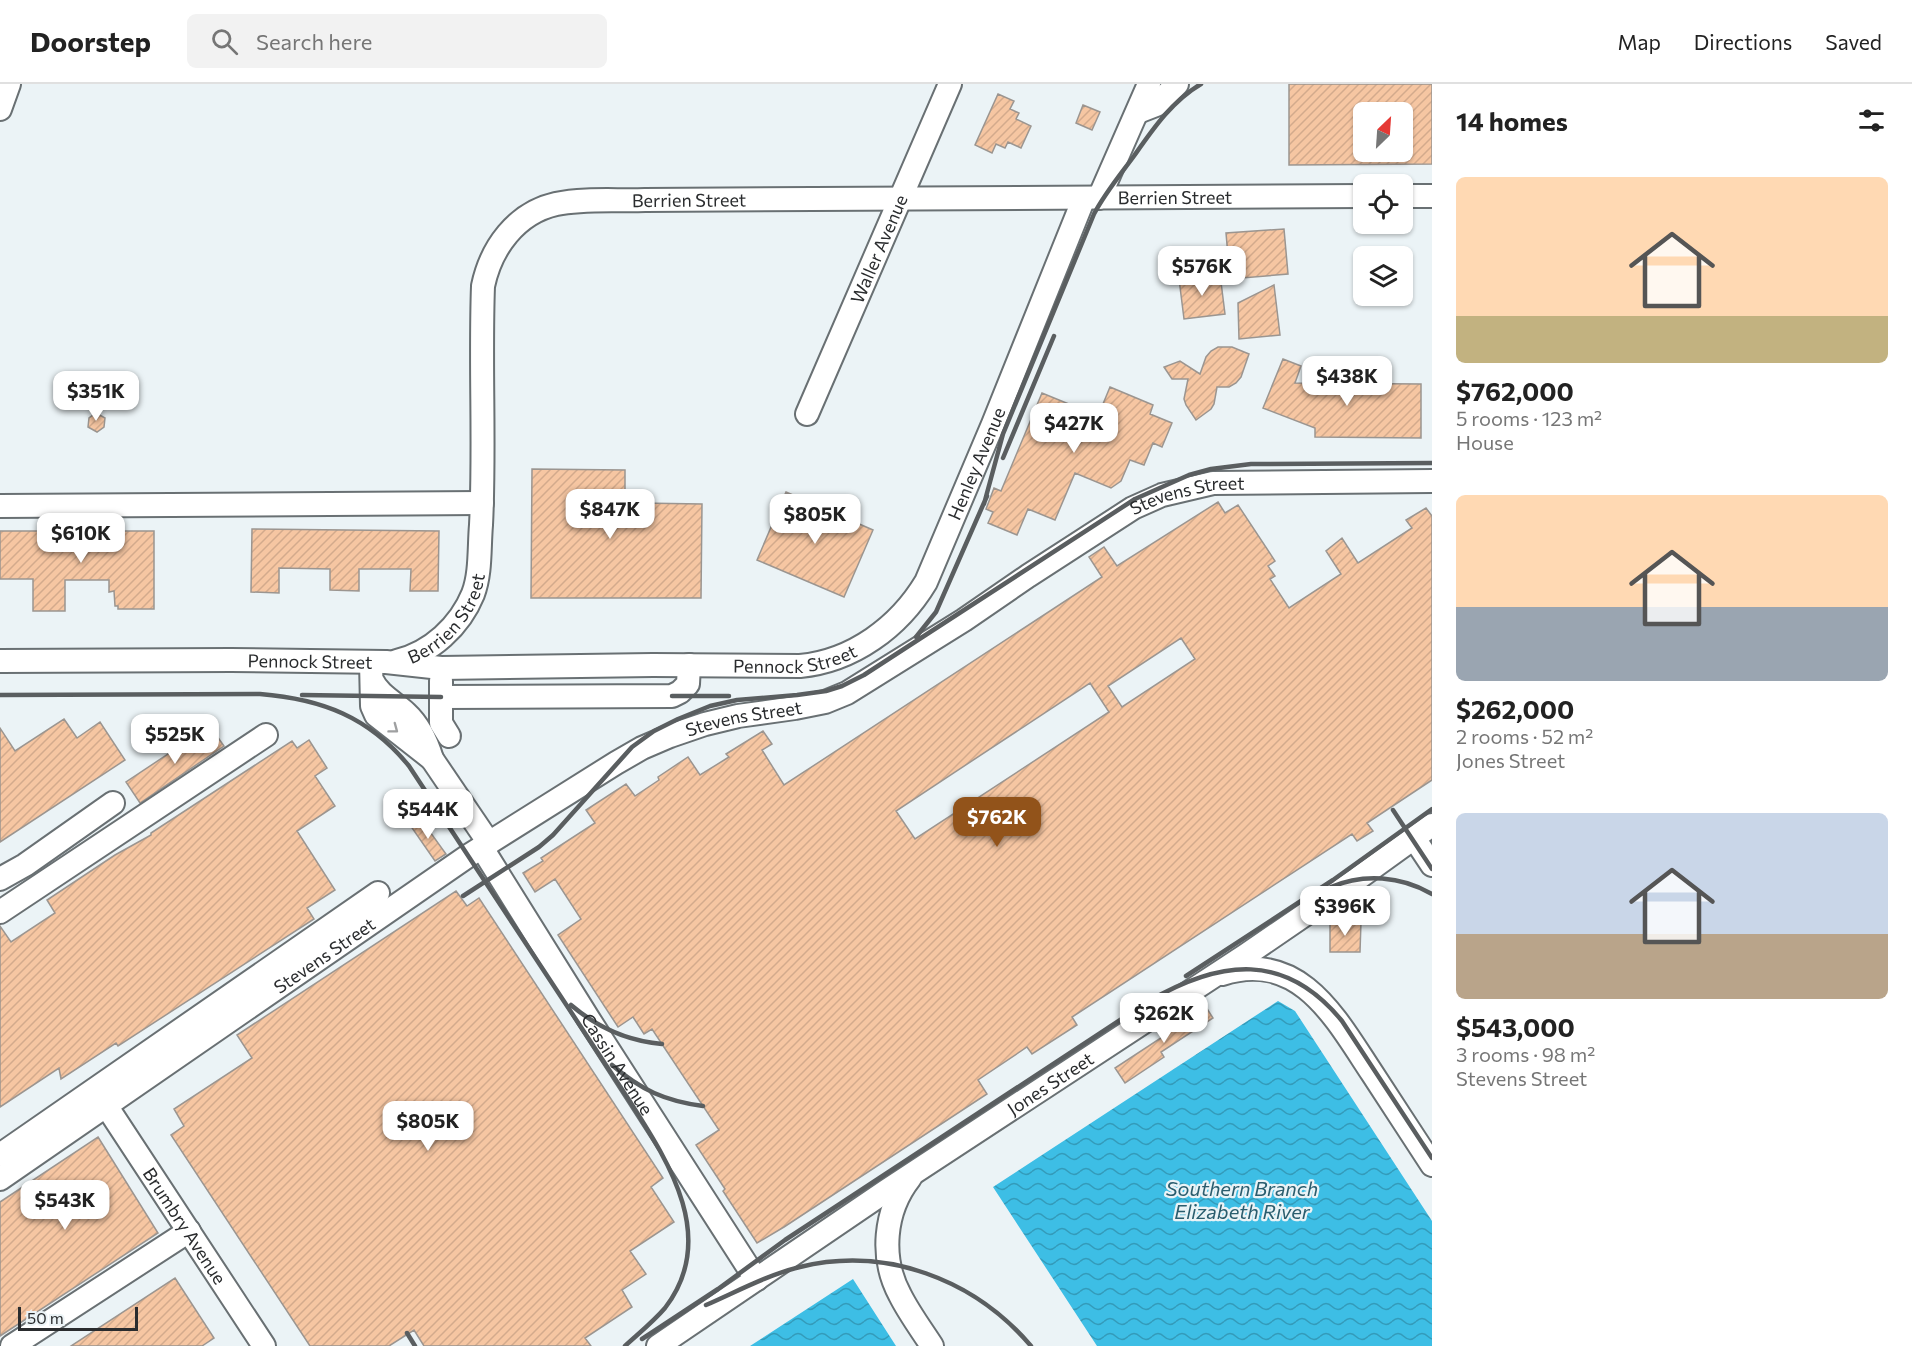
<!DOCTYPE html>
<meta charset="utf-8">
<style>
:root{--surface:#fff;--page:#f2f2f2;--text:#222;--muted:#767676;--line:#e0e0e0;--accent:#92531a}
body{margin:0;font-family:Commissioner,sans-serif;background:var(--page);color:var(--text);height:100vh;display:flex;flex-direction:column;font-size:22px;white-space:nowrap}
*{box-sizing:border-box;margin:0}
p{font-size:20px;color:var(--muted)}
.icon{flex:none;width:33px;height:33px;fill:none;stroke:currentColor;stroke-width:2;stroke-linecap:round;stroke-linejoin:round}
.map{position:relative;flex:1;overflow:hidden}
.drawer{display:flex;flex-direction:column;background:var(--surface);width:480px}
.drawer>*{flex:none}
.needle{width:39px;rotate:25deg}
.controls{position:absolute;left:1353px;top:18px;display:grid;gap:12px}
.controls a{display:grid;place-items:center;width:60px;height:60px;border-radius:9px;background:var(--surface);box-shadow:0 2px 4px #0004;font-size:30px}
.scale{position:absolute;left:18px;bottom:15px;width:120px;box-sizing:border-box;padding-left:6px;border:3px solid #2a2c2e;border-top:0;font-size:16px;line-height:21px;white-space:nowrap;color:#2a2c2e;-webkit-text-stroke:4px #ebf3f6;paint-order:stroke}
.price{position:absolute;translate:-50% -51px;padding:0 14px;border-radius:12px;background:#fff;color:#222;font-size:20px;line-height:39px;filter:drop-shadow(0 2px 3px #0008)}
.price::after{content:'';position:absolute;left:50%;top:36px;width:18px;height:14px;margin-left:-9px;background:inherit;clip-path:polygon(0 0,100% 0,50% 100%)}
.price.on{background:var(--accent);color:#fff}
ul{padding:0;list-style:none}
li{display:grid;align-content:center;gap:12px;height:318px;padding:0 24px}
li span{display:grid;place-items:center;height:186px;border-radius:9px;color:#555}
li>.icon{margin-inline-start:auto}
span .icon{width:108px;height:108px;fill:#fffc;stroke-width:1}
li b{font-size:26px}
h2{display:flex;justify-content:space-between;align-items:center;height:72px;padding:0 24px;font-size:26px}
header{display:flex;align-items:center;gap:36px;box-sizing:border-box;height:84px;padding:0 30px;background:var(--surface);border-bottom:2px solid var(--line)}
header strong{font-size:28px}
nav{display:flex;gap:33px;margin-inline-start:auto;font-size:21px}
.search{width:420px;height:54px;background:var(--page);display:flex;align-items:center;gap:15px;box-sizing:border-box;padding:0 21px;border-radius:9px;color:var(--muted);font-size:22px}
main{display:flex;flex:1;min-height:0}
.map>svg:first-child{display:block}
.water{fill:url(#water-waves)}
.building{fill:url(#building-hatch);stroke:#9b9590;stroke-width:1.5;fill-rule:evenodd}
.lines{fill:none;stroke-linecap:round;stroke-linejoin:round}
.minor-casing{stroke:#697073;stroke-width:26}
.minor{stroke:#fff;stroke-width:22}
.rail{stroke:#5a5e60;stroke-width:4.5}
.oneway{stroke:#9fa0a1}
.labels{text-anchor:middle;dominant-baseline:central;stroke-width:4.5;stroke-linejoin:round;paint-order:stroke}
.street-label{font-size:18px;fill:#2a2c2e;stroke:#ebf3f6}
.water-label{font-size:20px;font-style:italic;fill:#2a5d6e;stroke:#ebf3f6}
</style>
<header>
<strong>Doorstep</strong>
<div class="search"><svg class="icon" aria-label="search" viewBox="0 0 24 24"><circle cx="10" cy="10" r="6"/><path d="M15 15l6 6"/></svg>Search here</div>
<nav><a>Map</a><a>Directions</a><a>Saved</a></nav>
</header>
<main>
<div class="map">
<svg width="1432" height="1262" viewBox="0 0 1432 1262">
<defs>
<pattern id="water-waves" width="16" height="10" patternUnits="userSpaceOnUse" patternTransform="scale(1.5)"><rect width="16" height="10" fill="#3dbee5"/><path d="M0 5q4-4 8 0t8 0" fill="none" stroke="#339bba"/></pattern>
<pattern id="building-hatch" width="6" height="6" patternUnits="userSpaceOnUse" patternTransform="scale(1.5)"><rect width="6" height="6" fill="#f6c6a2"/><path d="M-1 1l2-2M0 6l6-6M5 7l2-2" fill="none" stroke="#d3aa8c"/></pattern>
</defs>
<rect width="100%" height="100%" fill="#ebf3f6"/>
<path class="water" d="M 1278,917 L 1295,927 L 1432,1137 L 1432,1262 L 1097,1262 L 993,1103 Z
M 853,1195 L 896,1262 L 750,1262 Z"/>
<path class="building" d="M 1289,0 L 1432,0 L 1432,80 L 1289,81 ZM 1364,28 L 1402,28 L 1402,68 L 1364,68 Z
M 998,10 L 1014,17 L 1010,25 L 1019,29 L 1016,35 L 1031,42 L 1021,64 L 1008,58 L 1005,64 L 996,60 L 992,69 L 975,61 Z
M 1083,21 L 1100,28 L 1092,46 L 1076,39 Z
M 1284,145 L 1288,190 L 1230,195 L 1226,149 Z
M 1220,190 L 1225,230 L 1184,235 L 1179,195 Z
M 1274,201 L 1280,251 L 1239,255 L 1238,219 Z
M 1218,263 L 1232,263 L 1249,270 L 1241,293 L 1236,299 L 1229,303 L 1217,303 L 1214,320 L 1211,325 L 1196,336 L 1186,321 L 1184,315 L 1188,295 L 1172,295 L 1164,283 L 1180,277 L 1200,290 L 1206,273 L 1211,267 Z
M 1283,275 L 1301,282 L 1295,299 L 1421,300 L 1421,354 L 1315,353 L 1315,344 L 1263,324 Z
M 1110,303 L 1153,321 L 1150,330 L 1172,339 L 1162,363 L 1153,359 L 1144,381 L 1130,376 L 1121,397 L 1111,404 L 1075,389 L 1055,436 L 1028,425 L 1017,451 L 988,439 L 993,428 L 986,425 L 994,404 L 1001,407 L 1042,309 L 1098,332 Z
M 96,329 L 105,334 L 104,343 L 97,348 L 88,343 L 89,334 Z
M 532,385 L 625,386 L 625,406 L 639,419 L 702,420 L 701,514 L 531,514 Z
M 786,408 L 873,446 L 844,513 L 757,476 Z
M 1218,418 L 1225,429 L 1238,421 L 1275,477 L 1268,482 L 1275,492 L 1270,495 L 1289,524 L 1341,490 L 1326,467 L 1342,454 L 1358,479 L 1412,444 L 1406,436 L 1426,424 L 1432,432 L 1432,696 L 1367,739 L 1373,747 L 1357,757 L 1352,750 L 1072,933 L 1077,941 L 1032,970 L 1027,963 L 978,996 L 987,1010 L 784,1143 L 757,1159 L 723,1107 L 725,1105 L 696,1061 L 719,1046 L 652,945 L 644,950 L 633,933 L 618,943 L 558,851 L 581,835 L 555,795 L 535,808 L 523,789 L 543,777 L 541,774 L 595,739 L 586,726 L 626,700 L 635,712 L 659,696 L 658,693 L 688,673 L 700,691 L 729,673 L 726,670 L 763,647 L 772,660 L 762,666 L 784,701 L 1102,493 L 1089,473 L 1104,463 L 1117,482 ZM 1181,554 L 1195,575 L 1122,623 L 1108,602 ZM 1090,599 L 1109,628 L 915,755 L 896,727 Z
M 252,445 L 439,447 L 438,507 L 410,507 L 411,485 L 359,485 L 359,507 L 330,506 L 330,485 L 279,484 L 279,509 L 251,508 Z
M 0,447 L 154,447 L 154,525 L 118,525 L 118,522 L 115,522 L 114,507 L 109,508 L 109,496 L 65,496 L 65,527 L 33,527 L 33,495 L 0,495 Z
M 64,635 L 77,654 L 100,638 L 125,676 L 0,758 L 0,644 L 15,667 Z
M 207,644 L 212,645 L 224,662 L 140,719 L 126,698 Z
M 309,656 L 327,684 L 315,692 L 335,722 L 297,747 L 335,806 L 307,824 L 314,835 L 118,962 L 116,959 L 61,995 L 59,984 L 0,1023 L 0,842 L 11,858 L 55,829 L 47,816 L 115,771 L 151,751 L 151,749 L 292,657 L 297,664 Z
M 420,734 L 446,770 L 435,777 L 410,741 Z
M 456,807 L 467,822 L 479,814 L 663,1094 L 651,1103 L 674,1138 L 630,1167 L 646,1190 L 622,1206 L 632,1223 L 585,1254 L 591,1262 L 424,1262 L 414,1246 L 389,1262 L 310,1262 L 171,1051 L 184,1042 L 174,1025 L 252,974 L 237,951 Z
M 1330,838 L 1361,838 L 1360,868 L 1330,868 Z
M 1204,920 L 1213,934 L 1161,968 L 1164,973 L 1125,999 L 1115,984 L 1167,950 L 1164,945 Z
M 98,1053 L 158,1149 L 0,1252 L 0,1118 Z
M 175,1194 L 214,1254 L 202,1262 L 71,1262 Z"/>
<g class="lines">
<defs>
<g id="minor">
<path d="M 0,25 L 9,0"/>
<path d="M 1138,28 L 1156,21 L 1177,0"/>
<path d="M 1402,112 L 1432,112"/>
<path d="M 1099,114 L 1149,0"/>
<path id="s1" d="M 807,330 L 950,0"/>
<path d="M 0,422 L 482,419"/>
<path id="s2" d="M 0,577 L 231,576 L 386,578 L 441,584 L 653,581 L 800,582 C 853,577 899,543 926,498 L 993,340 L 1084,114"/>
<path id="s3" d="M 397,577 C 431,569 460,542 473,510 C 481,489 479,464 481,441 C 485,362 480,282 483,202 C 491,164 516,129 556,120 C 584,114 616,117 645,116 L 1364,112"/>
<path d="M 371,578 L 372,622 L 376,631 L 432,675 C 427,658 419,641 406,629 C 394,618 379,611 372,596"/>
<path d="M 441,597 L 441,639 L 449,652"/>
<path d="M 441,613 L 672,612 L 680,608 L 688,600 L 689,581"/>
<path d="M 432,675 L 489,759"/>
<path d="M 1414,754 L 1432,781"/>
<path id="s4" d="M 482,764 L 588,934 L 748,1183 L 757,1195"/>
<path d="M 0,795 L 25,781 L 113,719"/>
<path d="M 0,828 L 266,651"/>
<path d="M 1222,890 C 1300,865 1336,935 1372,989 C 1392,1020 1412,1050 1432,1081"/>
<path id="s5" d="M 107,1023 L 264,1262"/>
<path d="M 0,1071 L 378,809"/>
<path d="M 910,1094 C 884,1127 880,1174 900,1211 C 909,1229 921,1245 932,1262"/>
<path id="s6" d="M 0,1095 L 468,772 L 616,679 L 642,664 L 670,652 L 705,640 L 738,632 L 795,624 L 825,618 L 847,609 L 964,536 L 1028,492 L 1133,424 L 1162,411 L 1213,399 L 1432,397"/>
<path d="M 12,1262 L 189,1147"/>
<path id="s7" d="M 658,1262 L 886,1107 L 1246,871 L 1357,795 L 1432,741"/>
</g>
</defs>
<use href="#minor" class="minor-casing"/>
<use href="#minor" class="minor"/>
<path class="rail" d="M 1003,374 L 1054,252
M 984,420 L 1003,350 L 1094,130 C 1105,109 1120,91 1134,72 C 1153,45 1172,17 1201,0
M 916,553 L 936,528 L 987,412
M 0,611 L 260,610 C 322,615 369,633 409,682 L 629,1016 C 668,1077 719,1154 665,1224 C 653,1238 638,1250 625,1262
M 302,611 L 441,613
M 672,612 L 729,612
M 1393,726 L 1432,785
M 1331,803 C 1364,789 1401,792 1432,810
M 463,812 L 539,763 L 553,751 L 632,663 L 654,647 L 678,635 L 710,622 L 737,616 L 797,611 L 826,607 L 842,602 L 864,591 L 1135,415 L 1189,391 L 1211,385 L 1251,380 L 1432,379
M 1186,892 L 1333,796 L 1432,725
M 571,921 C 598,944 628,957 662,960
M 612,981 C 641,1006 665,1017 703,1022
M 706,1221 C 736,1208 767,1191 800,1183 C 886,1162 974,1195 1031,1262
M 407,1249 L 415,1262
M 642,1255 L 718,1205 L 785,1156 L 1149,917 C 1220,876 1285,867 1342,937 L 1432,1074"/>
</g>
<defs><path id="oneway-chevron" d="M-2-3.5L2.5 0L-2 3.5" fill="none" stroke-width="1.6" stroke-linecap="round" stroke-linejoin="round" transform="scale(1.5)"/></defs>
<use class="oneway" href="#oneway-chevron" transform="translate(394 645) rotate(37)"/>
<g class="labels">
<g class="street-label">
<text stroke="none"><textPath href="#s3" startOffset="1149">Berrien Street</textPath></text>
<text stroke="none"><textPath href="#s3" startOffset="663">Berrien Street</textPath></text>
<text stroke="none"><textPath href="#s1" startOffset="180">Waller Avenue</textPath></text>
<text stroke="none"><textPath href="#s2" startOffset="1086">Henley Avenue</textPath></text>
<text stroke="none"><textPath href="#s6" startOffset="1384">Stevens Street</textPath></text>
<text stroke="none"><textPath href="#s3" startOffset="69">Berrien Street</textPath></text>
<text stroke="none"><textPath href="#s2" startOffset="796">Pennock Street</textPath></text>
<text stroke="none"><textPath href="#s2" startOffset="310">Pennock Street</textPath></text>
<text stroke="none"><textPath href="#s6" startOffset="880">Stevens Street</textPath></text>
<text stroke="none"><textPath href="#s6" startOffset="394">Stevens Street</textPath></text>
<text stroke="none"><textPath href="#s4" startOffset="255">Cassin Avenue</textPath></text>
<text stroke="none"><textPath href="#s7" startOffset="472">Jones Street</textPath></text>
<text stroke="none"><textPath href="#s5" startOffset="142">Brumbry Avenue</textPath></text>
</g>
<g class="water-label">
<text x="1242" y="1104">Southern Branch<tspan x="1242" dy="23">Elizabeth River</tspan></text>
</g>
</g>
</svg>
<div class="controls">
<a><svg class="needle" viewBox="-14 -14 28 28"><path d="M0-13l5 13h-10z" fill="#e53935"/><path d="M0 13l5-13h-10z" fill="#767676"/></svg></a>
<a><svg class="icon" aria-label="locate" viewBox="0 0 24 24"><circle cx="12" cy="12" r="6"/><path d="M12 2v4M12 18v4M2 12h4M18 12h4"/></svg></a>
<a><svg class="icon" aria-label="layers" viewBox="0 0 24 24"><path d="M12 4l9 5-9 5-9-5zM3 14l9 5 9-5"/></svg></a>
</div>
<div class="scale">50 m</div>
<b class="price" style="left:1202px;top:213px">$576K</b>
<b class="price" style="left:1347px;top:323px">$438K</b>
<b class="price" style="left:96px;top:338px">$351K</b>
<b class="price" style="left:1074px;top:370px">$427K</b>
<b class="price" style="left:610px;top:456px">$847K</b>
<b class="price" style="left:815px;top:461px">$805K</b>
<b class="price" style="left:81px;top:480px">$610K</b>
<b class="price" style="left:175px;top:681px">$525K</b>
<b class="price" style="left:428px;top:756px">$544K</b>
<b class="price on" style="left:997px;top:764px">$762K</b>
<b class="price" style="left:1345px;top:853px">$396K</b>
<b class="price" style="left:1164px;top:960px">$262K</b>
<b class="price" style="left:428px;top:1068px">$805K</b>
<b class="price" style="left:65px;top:1147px">$543K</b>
</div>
<section class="drawer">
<h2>14 homes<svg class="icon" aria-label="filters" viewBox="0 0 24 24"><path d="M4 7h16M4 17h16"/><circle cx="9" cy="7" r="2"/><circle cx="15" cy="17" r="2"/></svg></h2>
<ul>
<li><span style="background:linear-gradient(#ffd9b3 75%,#c2b280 0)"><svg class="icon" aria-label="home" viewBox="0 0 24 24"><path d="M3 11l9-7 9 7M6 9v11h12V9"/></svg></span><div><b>$762,000</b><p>5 rooms · 123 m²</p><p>House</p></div></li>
<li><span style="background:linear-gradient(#ffd9b3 60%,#9aa5b1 0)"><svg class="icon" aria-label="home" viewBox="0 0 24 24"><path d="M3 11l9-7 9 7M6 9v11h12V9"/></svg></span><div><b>$262,000</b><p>2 rooms · 52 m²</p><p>Jones Street</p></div></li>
<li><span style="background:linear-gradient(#c9d6e8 65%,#b9a48a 0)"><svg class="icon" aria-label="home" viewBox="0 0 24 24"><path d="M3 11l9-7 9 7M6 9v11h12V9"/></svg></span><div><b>$543,000</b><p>3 rooms · 98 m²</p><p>Stevens Street</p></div></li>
</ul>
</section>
</main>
